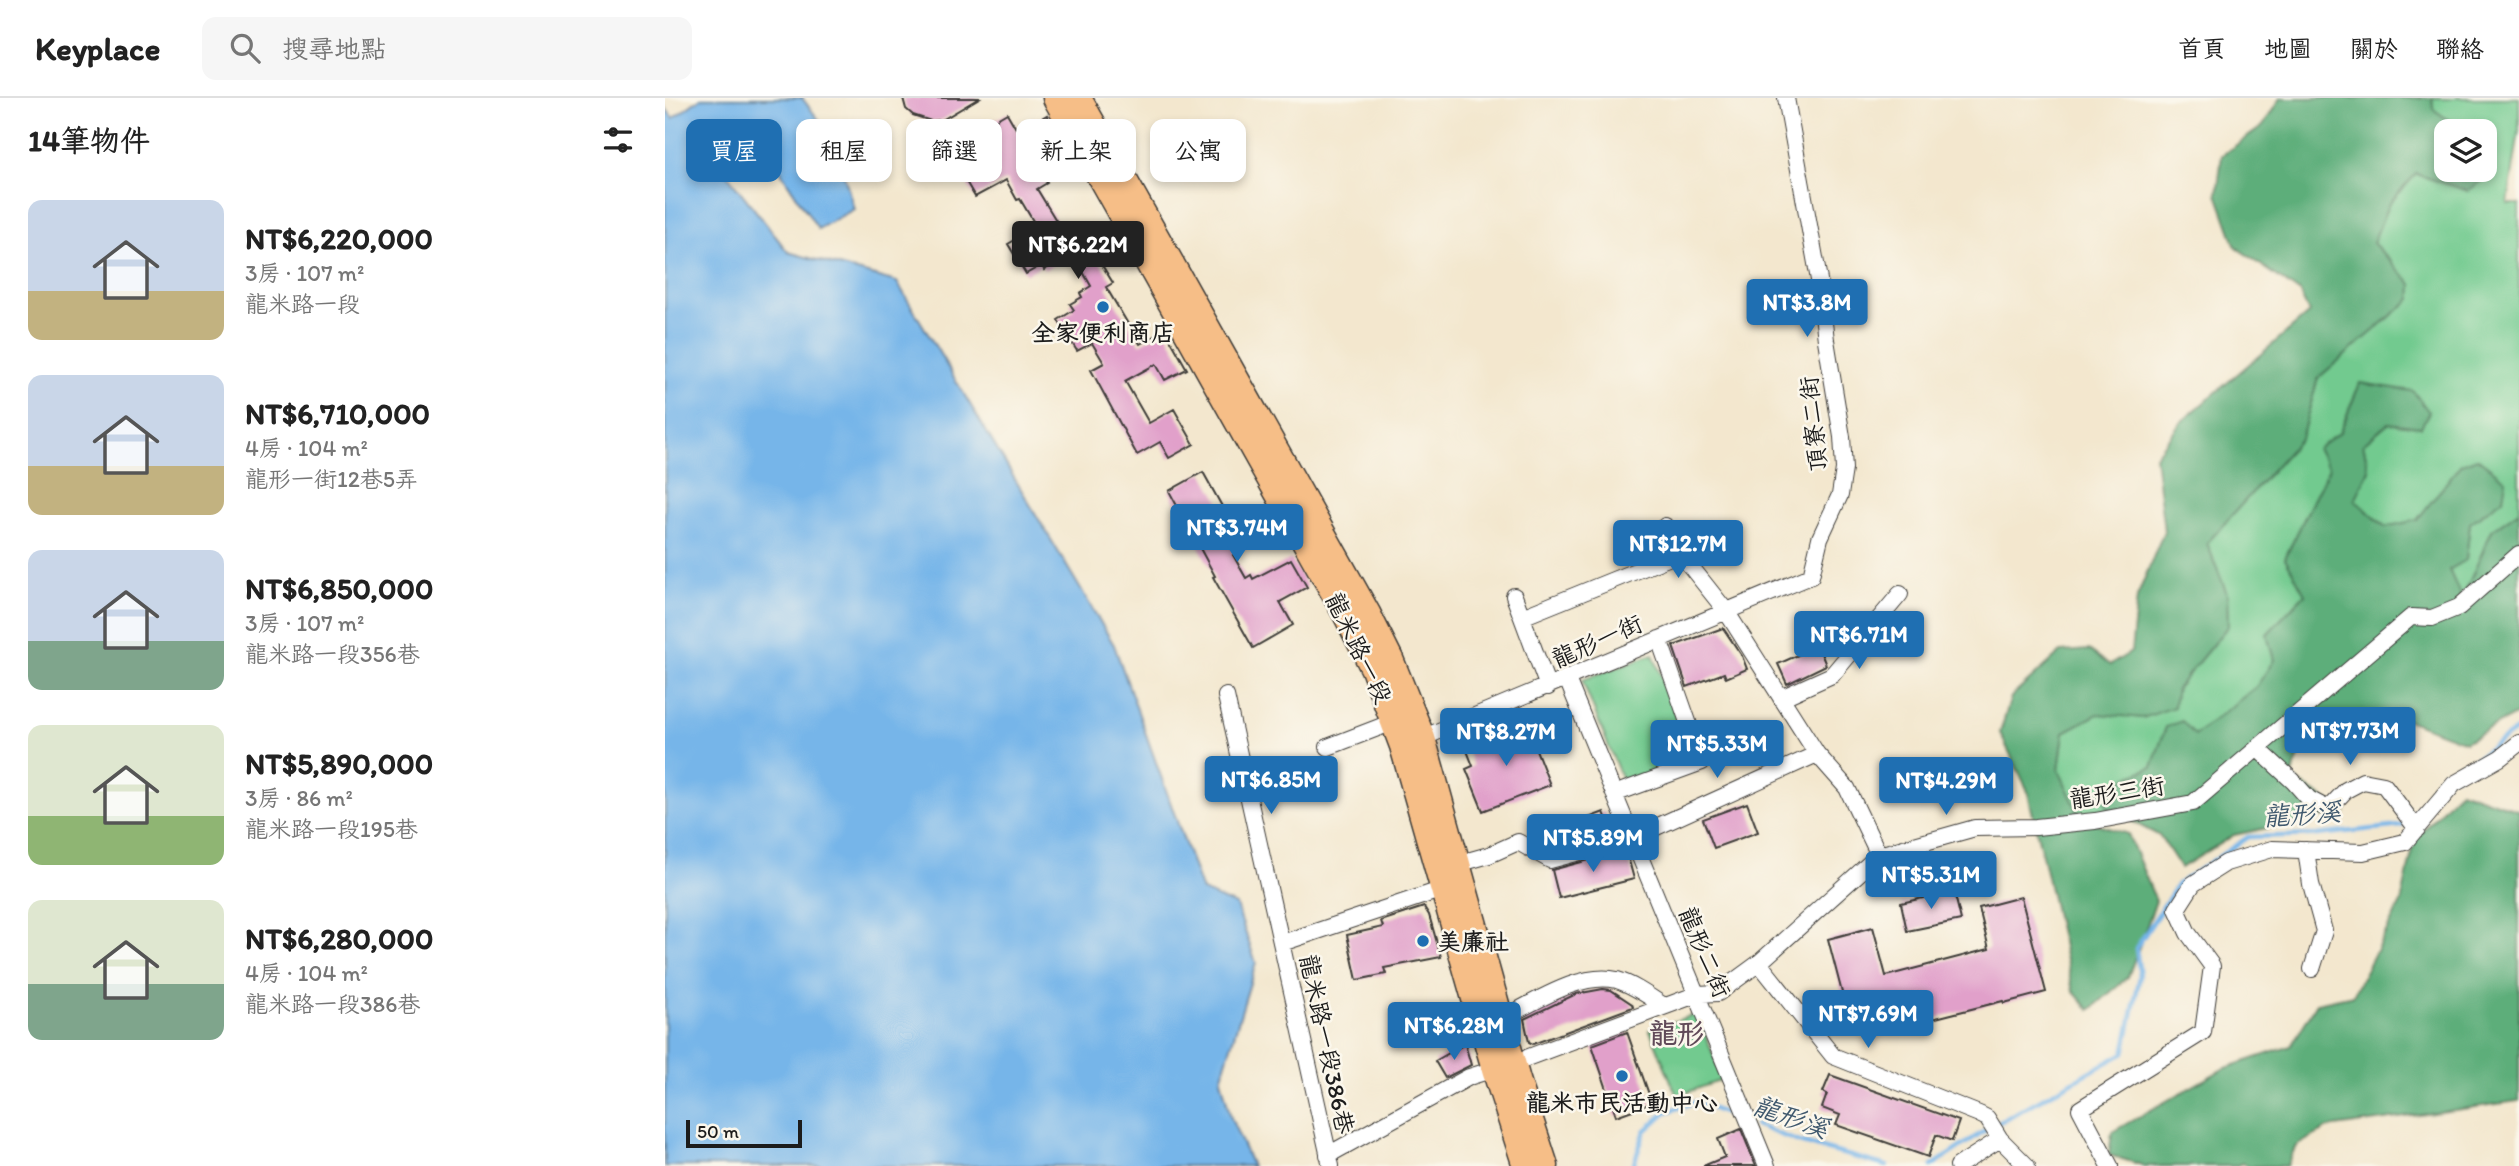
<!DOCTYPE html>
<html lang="zh-TW">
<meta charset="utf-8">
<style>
:root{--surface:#fff;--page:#f6f6f6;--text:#222;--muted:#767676;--line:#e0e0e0;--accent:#1f6fb2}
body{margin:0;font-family:Itim,"LXGW WenKai TC",sans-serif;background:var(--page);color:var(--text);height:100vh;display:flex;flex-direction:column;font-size:26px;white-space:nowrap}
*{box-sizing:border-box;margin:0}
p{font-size:23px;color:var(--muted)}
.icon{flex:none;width:38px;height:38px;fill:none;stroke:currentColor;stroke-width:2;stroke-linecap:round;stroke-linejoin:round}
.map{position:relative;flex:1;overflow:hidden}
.drawer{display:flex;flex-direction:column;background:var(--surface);width:665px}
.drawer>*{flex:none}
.banner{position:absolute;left:21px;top:21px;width:665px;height:63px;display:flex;gap:14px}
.fabs{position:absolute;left:1769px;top:21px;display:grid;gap:14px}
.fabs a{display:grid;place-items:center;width:63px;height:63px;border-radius:14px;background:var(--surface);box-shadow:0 4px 10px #0003;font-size:35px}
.scale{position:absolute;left:21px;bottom:18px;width:116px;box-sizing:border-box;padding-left:7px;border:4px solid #1c1c1c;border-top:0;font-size:19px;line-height:24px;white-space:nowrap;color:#1c1c1c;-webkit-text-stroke:5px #fbf7ec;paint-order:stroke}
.price{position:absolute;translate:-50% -60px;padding:0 16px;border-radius:7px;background:var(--accent);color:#fff;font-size:23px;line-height:46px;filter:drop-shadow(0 2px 4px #0008)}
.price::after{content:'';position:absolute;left:50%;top:42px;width:21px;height:16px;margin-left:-10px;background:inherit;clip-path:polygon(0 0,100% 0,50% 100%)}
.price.selected{background:#222;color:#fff}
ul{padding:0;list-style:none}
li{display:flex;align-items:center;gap:21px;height:175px;padding:0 28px}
li span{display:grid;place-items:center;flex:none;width:196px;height:140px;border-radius:14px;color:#555}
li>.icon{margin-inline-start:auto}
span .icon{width:84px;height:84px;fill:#fffc;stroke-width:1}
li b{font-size:30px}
h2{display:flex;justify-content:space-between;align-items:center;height:84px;padding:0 28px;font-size:30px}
.pill{padding:0 24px;border-radius:14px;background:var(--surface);box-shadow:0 4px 10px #0003;font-size:24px;line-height:63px}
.pill.selected{background:var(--accent);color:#fff}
header{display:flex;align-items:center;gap:42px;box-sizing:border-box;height:98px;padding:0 35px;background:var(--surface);border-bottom:2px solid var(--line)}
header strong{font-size:33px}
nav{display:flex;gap:38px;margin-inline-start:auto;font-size:24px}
.search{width:490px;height:63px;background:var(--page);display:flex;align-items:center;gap:18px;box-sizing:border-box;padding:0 24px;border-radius:14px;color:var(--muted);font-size:26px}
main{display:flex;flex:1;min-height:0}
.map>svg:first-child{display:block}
.green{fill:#72ca8f;stroke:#477356;stroke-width:2}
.forest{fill:#5dae7a;stroke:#3c654b;stroke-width:2}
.water{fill:#76b5e9;stroke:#496882;stroke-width:2}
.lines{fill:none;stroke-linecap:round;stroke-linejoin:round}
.stream{stroke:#76b5e9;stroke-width:4.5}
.building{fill:#e1a0ca}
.minor-casing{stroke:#3c3a37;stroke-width:18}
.primary-casing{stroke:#3c3a37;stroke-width:27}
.minor{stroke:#fff;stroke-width:16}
.primary{stroke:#f6be87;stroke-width:24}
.poi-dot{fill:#1f6fb2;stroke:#fbf7ec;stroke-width:2.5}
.labels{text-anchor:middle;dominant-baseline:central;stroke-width:5;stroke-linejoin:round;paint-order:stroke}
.poi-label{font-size:24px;font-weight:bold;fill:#1c1c1c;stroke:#fbf7ec}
.street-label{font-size:24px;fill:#1c1c1c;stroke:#fbf7ec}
.water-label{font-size:26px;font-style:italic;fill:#40596e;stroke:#fbf7ec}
.quarter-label{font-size:28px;font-weight:bold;fill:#614a59;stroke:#fbf7ec}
</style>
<header>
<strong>Keyplace</strong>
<div class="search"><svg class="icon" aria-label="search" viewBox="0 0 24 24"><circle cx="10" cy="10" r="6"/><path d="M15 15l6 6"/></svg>搜尋地點</div>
<nav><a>首頁</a><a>地圖</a><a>關於</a><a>聯絡</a></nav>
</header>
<main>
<section class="drawer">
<h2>14筆物件<svg class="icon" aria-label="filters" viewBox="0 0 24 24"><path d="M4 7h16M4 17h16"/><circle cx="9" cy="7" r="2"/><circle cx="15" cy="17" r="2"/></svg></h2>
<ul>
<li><span style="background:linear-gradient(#c9d6e8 65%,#c2b280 0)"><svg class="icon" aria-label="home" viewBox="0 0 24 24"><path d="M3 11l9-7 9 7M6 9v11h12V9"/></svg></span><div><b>NT$6,220,000</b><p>3房 · 107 m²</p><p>龍米路一段</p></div></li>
<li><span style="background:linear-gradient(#c9d6e8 65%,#c2b280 0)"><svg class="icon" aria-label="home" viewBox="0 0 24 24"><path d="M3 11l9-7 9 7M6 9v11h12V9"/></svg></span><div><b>NT$6,710,000</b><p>4房 · 104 m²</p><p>龍形一街12巷5弄</p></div></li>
<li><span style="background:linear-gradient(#c9d6e8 65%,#7fa58c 0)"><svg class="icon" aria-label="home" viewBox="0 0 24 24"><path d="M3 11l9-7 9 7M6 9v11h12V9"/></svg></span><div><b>NT$6,850,000</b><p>3房 · 107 m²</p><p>龍米路一段356巷</p></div></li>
<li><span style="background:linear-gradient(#dfe7d0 65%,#8fb573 0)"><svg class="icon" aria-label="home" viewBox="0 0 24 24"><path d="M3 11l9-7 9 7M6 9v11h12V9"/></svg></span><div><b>NT$5,890,000</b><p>3房 · 86 m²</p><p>龍米路一段195巷</p></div></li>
<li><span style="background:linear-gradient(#dfe7d0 60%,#7fa58c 0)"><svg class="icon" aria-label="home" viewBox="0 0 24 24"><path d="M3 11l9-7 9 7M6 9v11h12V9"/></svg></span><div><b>NT$6,280,000</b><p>4房 · 104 m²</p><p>龍米路一段386巷</p></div></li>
</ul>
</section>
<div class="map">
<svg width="1854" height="1068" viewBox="0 0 1854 1068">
<rect width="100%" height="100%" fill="#fbf7ec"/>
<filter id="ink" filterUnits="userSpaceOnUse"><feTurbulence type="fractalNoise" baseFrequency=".0143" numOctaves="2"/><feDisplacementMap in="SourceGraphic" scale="14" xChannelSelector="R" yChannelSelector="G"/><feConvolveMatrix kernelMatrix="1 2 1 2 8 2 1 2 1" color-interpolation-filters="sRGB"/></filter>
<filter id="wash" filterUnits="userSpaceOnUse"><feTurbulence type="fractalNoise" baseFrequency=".00686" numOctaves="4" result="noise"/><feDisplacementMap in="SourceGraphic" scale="28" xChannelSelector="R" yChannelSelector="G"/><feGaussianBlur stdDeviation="1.57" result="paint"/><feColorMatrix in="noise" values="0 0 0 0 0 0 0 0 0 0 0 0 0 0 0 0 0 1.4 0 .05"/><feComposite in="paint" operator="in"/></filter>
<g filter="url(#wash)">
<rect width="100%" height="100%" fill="#f3e7ce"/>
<path class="green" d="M 1767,0 L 1854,0 L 1854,32 L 1843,106 L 1854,106 L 1854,413 L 1827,432 L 1797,502 L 1784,472 L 1801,462 L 1805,425 L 1838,401 L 1796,366 L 1752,422 L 1721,429 L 1690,402 L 1704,373 L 1698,346 L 1723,325 L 1756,329 L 1695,285 L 1675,334 L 1664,370 L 1620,460 L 1640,496 L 1602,536 L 1609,562 L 1591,590 L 1530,637 L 1501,629 L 1487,669 L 1434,692 L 1445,712 L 1416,722 L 1394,672 L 1399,634 L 1433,615 L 1478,620 L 1512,590 L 1563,528 L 1562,496 L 1542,445 L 1636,340 L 1653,280 L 1746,201 L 1747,186 L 1708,145 L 1723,107 L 1751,76 L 1803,93 L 1823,77 L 1820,33 L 1799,33 L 1768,11 Z
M 988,556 L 1027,660 L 960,689 L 917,582 Z
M 1033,915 L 1057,982 L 1012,998 L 985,932 Z"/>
<path class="forest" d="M 1615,0 L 1767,0 L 1768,11 L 1799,33 L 1782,33 L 1782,72 L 1820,72 L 1820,48 L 1823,77 L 1803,93 L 1751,76 L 1723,107 L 1708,145 L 1747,186 L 1746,201 L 1653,280 L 1636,340 L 1542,445 L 1562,496 L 1563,528 L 1512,590 L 1509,609 L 1478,620 L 1433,616 L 1399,634 L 1394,672 L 1416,721 L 1463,736 L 1491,803 L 1463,879 L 1425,912 L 1408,893 L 1362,691 L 1335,635 L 1346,599 L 1396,554 L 1424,552 L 1445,567 L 1466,554 L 1472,499 L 1499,433 L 1490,358 L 1515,325 L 1644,215 L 1634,194 L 1571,149 L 1552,96 L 1557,57 L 1598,28 Z
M 1695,285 L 1748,293 L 1764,314 L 1756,329 L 1723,325 L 1698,346 L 1704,372 L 1690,402 L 1720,429 L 1752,422 L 1796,366 L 1812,360 L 1841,382 L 1838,401 L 1805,425 L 1801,462 L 1784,472 L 1797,501 L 1827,432 L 1854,413 L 1854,615 L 1800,644 L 1729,617 L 1635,656 L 1626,679 L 1680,714 L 1569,737 L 1516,770 L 1495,738 L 1445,712 L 1433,692 L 1487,669 L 1501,629 L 1517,623 L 1530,637 L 1591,589 L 1609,562 L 1602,536 L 1640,496 L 1620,460 L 1664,370 L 1652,351 L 1675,334 Z
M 1795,692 L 1854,713 L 1854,1003 L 1663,1030 L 1631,1048 L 1621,1068 L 1584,1068 L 1578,1065 L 1569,1068 L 1480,1068 L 1444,1057 L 1447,1034 L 1558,971 L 1626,948 L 1652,905 L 1688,897 L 1736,805 L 1750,741 Z"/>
<path class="water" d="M 36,0 L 137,0 L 168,40 L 189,111 L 153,131 L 117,76 L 109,54 L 69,20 L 46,56 L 123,154 L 232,184 L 449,547 L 537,793 L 571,807 L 591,865 L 556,981 L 566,1020 L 587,1068 L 0,1068 L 0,9 L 8,20 Z"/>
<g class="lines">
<path class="stream" d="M 1791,678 L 1803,666 L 1854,630
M 1747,718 L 1771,696
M 1090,1027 L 1134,1044 L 1222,1068
M 968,1068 L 980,1033 L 1001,1014 L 1031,1004 L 1078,1023
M 1267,1068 L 1322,1031 L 1459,955 L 1475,878 L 1471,850 L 1513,786 L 1583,739 L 1652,737 L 1736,728 L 1741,724"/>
</g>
<g id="blocks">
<path class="building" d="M 238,0 L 314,0 L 277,22 L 266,23 L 248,17 L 241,11 Z
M 342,15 L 353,34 L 382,17 L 400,50 L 372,66 L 382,85 L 372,91 L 398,134 L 403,131 L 410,143 L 419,138 L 448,185 L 441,189 L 475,246 L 500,232 L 522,271 L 500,282 L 491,266 L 460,283 L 484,325 L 509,311 L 529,346 L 504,360 L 495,344 L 472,357 L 426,272 L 439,265 L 427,245 L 412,253 L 393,222 L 409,212 L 405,206 L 417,199 L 415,195 L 426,188 L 409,158 L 396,166 L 395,163 L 379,172 L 377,167 L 361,176 L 343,146 L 357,138 L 353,132 L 368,123 L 355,101 L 352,102 L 341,82 L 310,99 L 293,70 L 325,52 L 313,32 Z
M 538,374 L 580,450 L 568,457 L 581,480 L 586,477 L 588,481 L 626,461 L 642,489 L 615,504 L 628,527 L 588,550 L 548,479 L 550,478 L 504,393 Z
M 1058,530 L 1077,558 L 1082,571 L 1061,580 L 1059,575 L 1022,589 L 1008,548 Z
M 1153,548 L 1161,567 L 1122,586 L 1113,566 Z
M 858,626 L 863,640 L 866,639 L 885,687 L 818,713 L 801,671 L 808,668 L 801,650 Z
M 1082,705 L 1093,734 L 1049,750 L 1038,721 Z
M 939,714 L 947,735 L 887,751 L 881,736 Z
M 961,752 L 969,781 L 894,800 L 887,772 Z
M 1289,793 L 1296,822 L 1242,833 L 1236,805 Z
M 1356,799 L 1381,894 L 1339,905 L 1338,903 L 1247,926 L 1244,917 L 1187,933 L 1163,841 L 1208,829 L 1221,878 L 1324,851 L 1314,810 Z
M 759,809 L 764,817 L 776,859 L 719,870 L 721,876 L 692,882 L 682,837 L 718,829 L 716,823 Z
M 938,891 L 946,892 L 967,906 L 968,909 L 868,946 L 864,944 L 859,921 L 911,896 Z
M 962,934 L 987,1005 L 951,1018 L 927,947 Z
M 800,946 L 806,967 L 780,980 L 770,963 Z
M 1165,977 L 1294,1023 L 1287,1043 L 1271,1037 L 1263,1059 L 1171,1027 L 1175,1017 L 1157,1010 L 1162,996 L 1158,994 Z
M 1076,1031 L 1091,1068 L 1038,1068 L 1060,1059 L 1053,1041 Z"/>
</g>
</g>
<g filter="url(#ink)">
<use href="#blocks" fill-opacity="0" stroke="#3c3a37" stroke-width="2"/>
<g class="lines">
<defs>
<path id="minor" d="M 1000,428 L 1015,455 L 1061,513 L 1152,656 L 1182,690 L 1214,757
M 849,498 L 883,589
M 857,519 L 1015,455
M 902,581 L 1102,1068
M 561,598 L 666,1068
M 1116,600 L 1167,577 L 1235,496
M 750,643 L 1146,478 L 1155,440 L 1175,397 L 1179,371 L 1177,339 L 1161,242 L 1154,182 L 1121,0
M 663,649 L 728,624
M 1592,650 L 1628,683 L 1644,701 L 1663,711 L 1681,692 L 1698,683 L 1719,687 L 1752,731
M 949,696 L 1037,664 L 994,541
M 1641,752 L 1646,786 L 1659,833 L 1647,871
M 792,766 L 824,757 L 853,744 L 885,762 L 967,740 L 1152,656
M 617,845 L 778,791
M 1094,865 L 1168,958 L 1314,1016 L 1322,1020 L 1335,1041 L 1362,1068
M 836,921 C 869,905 915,873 952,882 C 969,887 985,899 999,908
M 663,1057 L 804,979 L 848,965 L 1033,896 L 1053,895 L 1094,865 L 1214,757 L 1310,730 L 1371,729 L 1430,723 L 1528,705 L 1746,519 L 1767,520 L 1794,509 L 1854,456
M 1293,1068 L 1335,1041
M 1445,1068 L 1415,1011 L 1538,934 L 1547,868 L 1523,835 L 1512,811 L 1528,786 L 1561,765 L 1607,751 L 1698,754 L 1740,744 L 1789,686 L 1835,660 L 1854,645"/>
<path id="primary" d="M 390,0 L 680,516 L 708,571 L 737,648 L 829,971 L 860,1068
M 414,0 L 703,515 L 726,561 L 758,640 L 853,982 L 881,1068"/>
</defs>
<use href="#minor" class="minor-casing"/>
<use href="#primary" class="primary-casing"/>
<use href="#minor" class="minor"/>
<use href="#primary" class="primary"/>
</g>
</g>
<g class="poi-dot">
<circle cx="438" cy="209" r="7"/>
<circle cx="758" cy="843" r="7"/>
<circle cx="957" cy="978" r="7"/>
</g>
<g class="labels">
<g class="poi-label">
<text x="438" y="234">全家便利商店</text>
<text x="772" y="843" text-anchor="start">美廉社</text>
<text x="957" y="1004">龍米市民活動中心</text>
</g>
<g class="street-label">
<text transform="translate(1148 326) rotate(-96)">頂寮二街</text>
<text transform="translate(932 543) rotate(-24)">龍形一街</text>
<text transform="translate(694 550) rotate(64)">龍米路一段</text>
<text transform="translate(1452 694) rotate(-9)">龍形三街</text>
<text transform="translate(1040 854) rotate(67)">龍形二街</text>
<text transform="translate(662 946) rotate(78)">龍米路一段386巷</text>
</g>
<g class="water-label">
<text transform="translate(1637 716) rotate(-4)">龍形溪</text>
<text transform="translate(1126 1019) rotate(19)">龍形溪</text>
</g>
<g class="quarter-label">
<text x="1012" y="935">龍形</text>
</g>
</g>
</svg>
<div class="fabs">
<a><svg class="icon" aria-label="layers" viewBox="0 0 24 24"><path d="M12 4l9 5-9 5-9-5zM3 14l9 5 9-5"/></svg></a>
</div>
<div class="scale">50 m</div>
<b class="price selected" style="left:413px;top:183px">NT$6.22M</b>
<b class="price" style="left:1142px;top:241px">NT$3.8M</b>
<b class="price" style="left:572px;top:466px">NT$3.74M</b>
<b class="price" style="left:1013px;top:482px">NT$12.7M</b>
<b class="price" style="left:1194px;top:573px">NT$6.71M</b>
<b class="price" style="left:1685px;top:669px">NT$7.73M</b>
<b class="price" style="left:841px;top:670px">NT$8.27M</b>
<b class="price" style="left:1052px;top:682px">NT$5.33M</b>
<b class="price" style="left:606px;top:718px">NT$6.85M</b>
<b class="price" style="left:1281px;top:719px">NT$4.29M</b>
<b class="price" style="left:928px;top:776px">NT$5.89M</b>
<b class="price" style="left:1266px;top:813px">NT$5.31M</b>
<b class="price" style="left:1203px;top:952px">NT$7.69M</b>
<b class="price" style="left:789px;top:964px">NT$6.28M</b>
<div class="banner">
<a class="pill selected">買屋</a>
<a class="pill">租屋</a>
<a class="pill">篩選</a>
<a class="pill">新上架</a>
<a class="pill">公寓</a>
</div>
</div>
</main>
